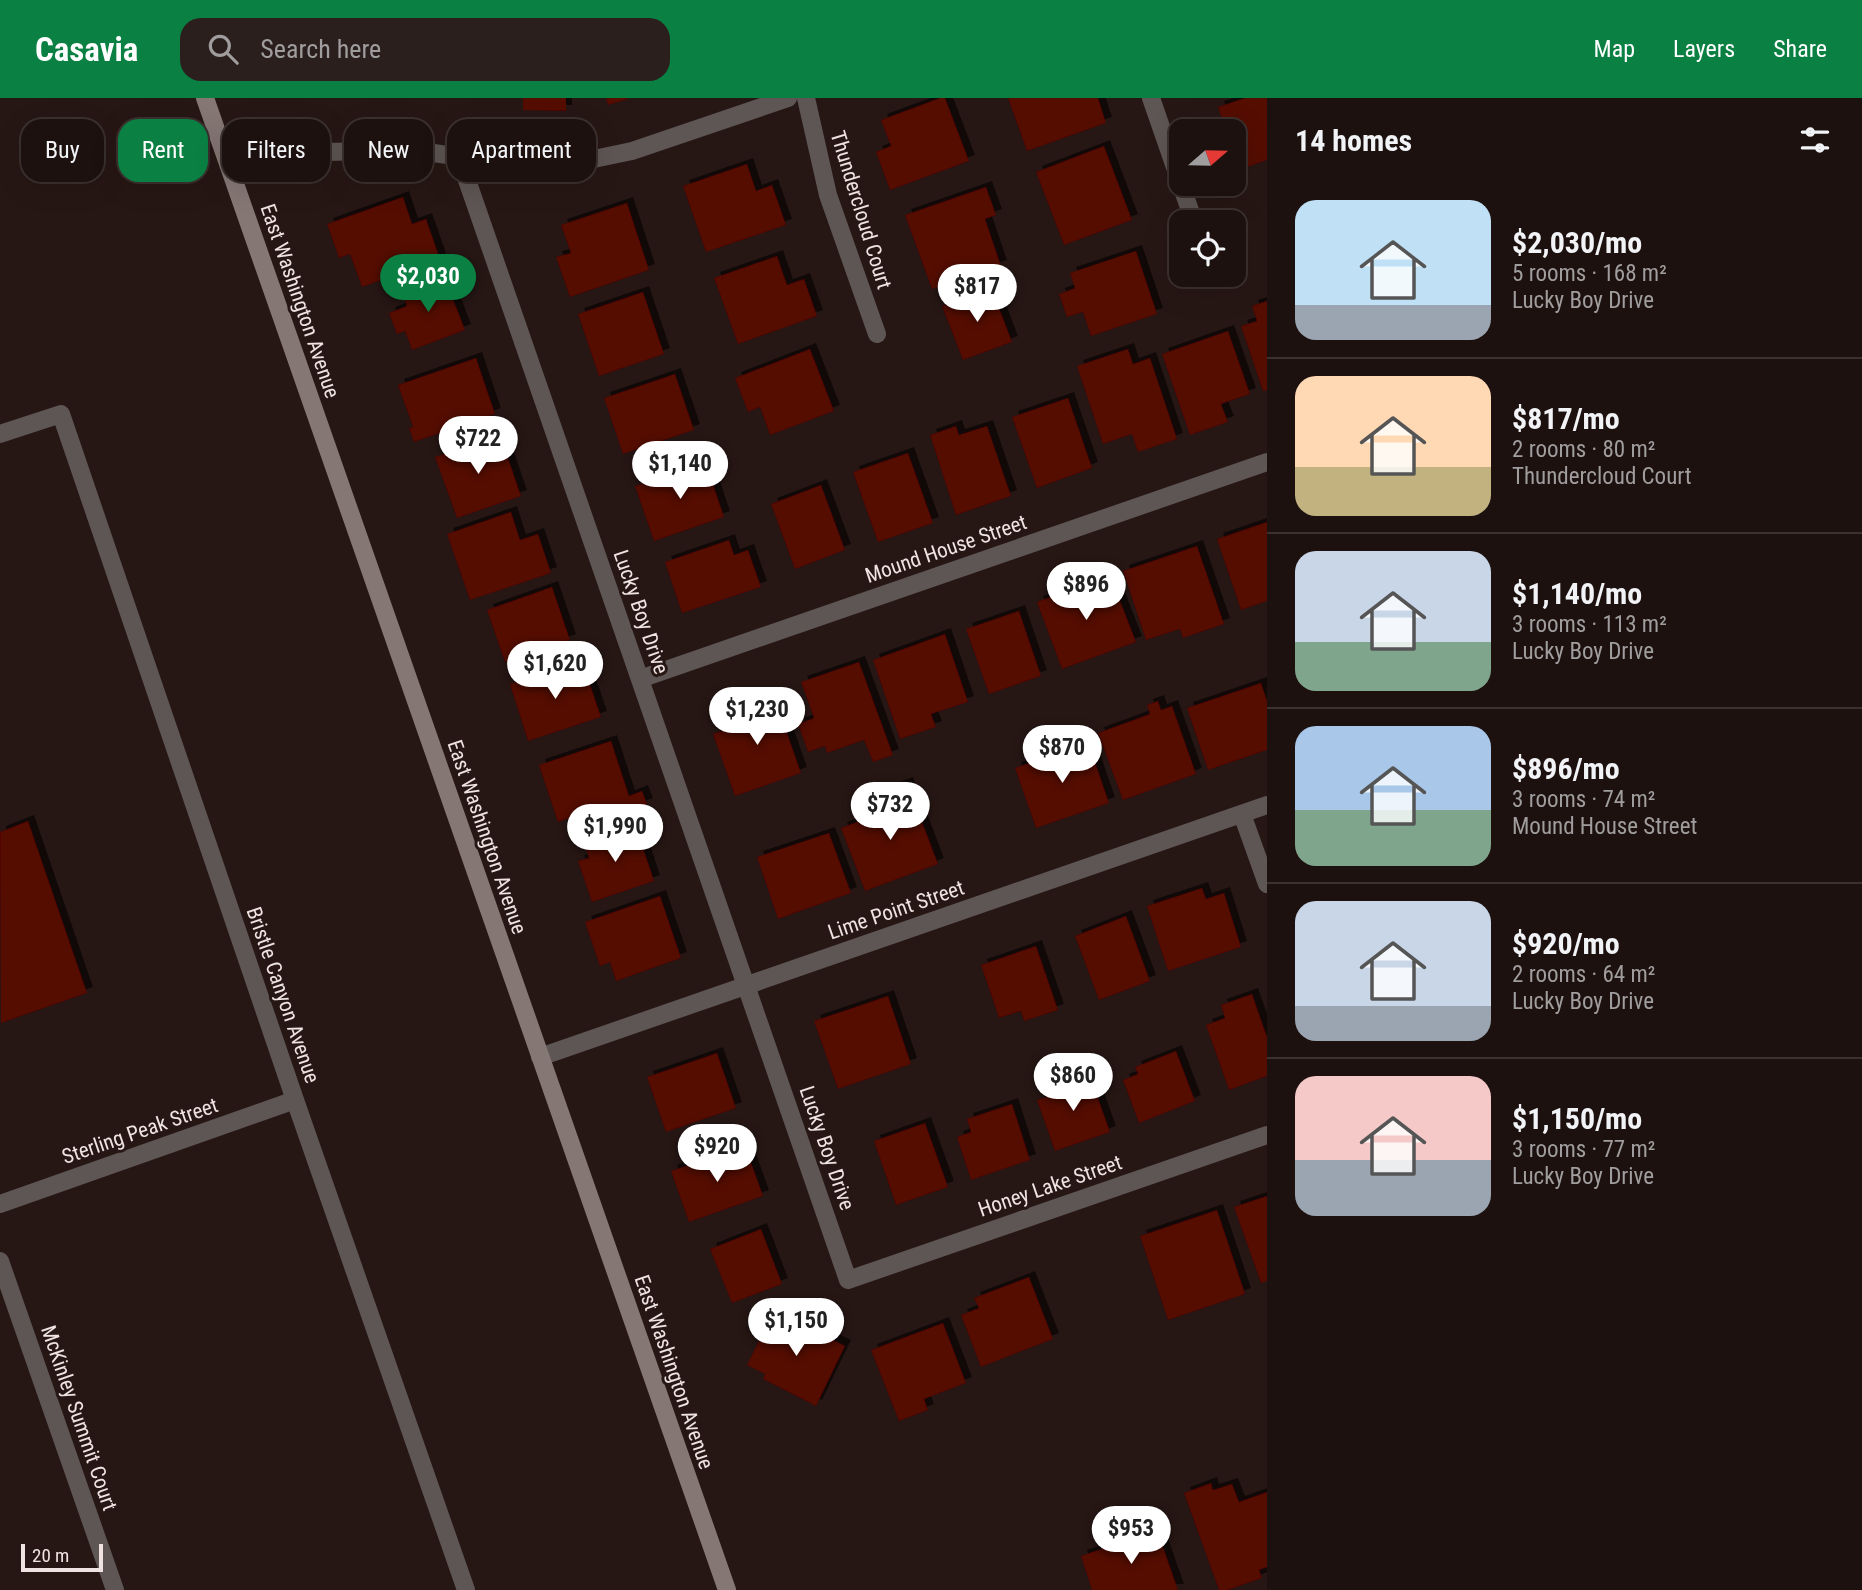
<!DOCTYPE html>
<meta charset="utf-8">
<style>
:root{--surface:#1d110f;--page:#2a1f1d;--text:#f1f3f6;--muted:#a09d9e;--line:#3b312f;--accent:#0b8043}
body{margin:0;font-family:"Roboto Condensed",sans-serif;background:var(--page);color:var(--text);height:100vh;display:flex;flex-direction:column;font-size:26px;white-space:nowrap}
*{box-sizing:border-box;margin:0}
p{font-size:23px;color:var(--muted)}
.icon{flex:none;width:38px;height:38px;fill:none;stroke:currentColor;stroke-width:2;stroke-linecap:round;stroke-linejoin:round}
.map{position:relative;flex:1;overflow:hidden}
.drawer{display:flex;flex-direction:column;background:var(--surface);width:595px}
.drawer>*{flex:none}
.banner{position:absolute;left:21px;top:21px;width:665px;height:63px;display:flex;gap:14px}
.needle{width:46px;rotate:70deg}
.fabs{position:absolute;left:1169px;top:21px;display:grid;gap:14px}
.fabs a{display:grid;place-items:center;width:77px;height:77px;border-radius:14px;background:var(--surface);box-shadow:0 7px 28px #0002,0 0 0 2px var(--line);font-size:35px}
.scale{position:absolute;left:21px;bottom:18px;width:82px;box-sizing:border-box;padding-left:7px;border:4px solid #efe4e2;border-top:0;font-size:19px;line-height:24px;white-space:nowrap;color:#efe4e2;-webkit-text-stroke:5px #271714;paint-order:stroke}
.price{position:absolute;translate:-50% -60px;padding:0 16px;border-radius:24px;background:#fff;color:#222;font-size:23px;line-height:46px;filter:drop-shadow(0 2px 4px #0008)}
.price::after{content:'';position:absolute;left:50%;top:42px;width:21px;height:16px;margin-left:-10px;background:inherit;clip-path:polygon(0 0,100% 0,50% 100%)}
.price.current{background:var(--accent);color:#fff}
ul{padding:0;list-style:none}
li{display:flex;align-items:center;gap:21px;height:175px;padding:0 28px}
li+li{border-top:2px solid var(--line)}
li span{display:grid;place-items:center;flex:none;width:196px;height:140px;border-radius:21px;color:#555}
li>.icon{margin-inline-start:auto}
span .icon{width:84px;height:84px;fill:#fffc;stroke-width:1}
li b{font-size:30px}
h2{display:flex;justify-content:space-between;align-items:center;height:84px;padding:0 28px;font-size:30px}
.tag{padding:0 24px;border-radius:21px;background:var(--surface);box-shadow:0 7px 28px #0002,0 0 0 2px var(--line);font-size:24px;line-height:63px}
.tag.current{background:var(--accent);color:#fff}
header{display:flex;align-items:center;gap:42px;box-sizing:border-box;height:98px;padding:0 35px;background:var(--accent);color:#fff}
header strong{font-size:33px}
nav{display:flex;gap:38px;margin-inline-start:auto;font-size:24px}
.search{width:490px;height:63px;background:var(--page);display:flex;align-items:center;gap:18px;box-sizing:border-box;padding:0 24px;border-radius:21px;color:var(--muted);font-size:26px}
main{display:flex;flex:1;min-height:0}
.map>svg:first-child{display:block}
.building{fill:#550701;filter:url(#shadow)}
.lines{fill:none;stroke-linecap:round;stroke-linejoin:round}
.street{stroke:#5e5654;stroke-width:18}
.secondary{stroke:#857774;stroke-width:18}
.labels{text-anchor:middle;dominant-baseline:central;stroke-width:6;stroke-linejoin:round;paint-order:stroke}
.street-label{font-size:21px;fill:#efe4e2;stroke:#271714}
</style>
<header>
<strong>Casavia</strong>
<div class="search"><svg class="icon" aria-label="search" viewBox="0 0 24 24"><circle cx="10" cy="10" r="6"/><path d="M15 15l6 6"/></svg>Search here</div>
<nav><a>Map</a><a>Layers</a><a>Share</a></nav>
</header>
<main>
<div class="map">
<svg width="1267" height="1492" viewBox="0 0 1267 1492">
<defs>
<filter id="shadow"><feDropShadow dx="6" dy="-6" stdDeviation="0" flood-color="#0009"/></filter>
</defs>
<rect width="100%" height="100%" fill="#271714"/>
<path class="building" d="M 523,0 L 566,0 L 566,13 L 523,12 Z
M 606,0 L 628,0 L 628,1 L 608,7 Z
M 940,0 L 945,0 L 969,63 L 890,92 L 876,54 L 891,48 L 881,22 Z
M 1008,0 L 1098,0 L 1106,25 L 1027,53 Z
M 1245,0 L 1267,0 L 1267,62 L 1239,72 L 1234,56 L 1234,33 L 1226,33 L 1218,9 Z
M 1104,48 L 1132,122 L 1064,147 L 1036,74 Z
M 747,66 L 756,93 L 772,87 L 786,127 L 706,154 L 683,88 Z
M 986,89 L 996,117 L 985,121 L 1001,168 L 932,191 L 905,117 Z
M 403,99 L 412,126 L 426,121 L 440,161 L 362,189 L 350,156 L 339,160 L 327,126 Z
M 627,105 L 649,172 L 570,199 L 556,159 L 571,155 L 561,127 Z
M 1136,153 L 1157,216 L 1091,238 L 1083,214 L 1067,219 L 1059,196 L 1075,190 L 1070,175 Z
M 777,158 L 787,187 L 804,181 L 817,218 L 738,246 L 714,180 Z
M 444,178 L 465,232 L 412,252 L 405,233 L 397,236 L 389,215 L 407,208 L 401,193 Z
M 991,189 L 1012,244 L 963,262 L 942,208 Z
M 643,194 L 664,256 L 599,278 L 578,216 Z
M 1267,203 L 1267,292 L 1263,293 L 1241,228 L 1257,223 L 1252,208 Z
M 1228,233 L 1250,296 L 1221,306 L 1228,324 L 1190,337 L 1162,256 Z
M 810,251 L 834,313 L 770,337 L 760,309 L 748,314 L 735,280 Z
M 1128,251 L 1133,266 L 1150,260 L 1177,341 L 1138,354 L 1132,336 L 1103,346 L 1077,268 Z
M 476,260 L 495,316 L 414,344 L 409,330 L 413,329 L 398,287 Z
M 675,276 L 694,332 L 623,356 L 604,300 Z
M 1068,300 L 1092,370 L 1037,390 L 1012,319 Z
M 956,328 L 959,337 L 987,328 L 1011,398 L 956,417 L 930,337 Z
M 500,337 L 521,398 L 457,420 L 435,359 Z
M 908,355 L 933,425 L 878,444 L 853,374 Z
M 705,363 L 724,419 L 654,443 L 635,388 Z
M 821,387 L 845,452 L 795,471 L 771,406 Z
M 511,414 L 520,442 L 538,436 L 551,475 L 470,502 L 447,436 Z
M 1267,424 L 1267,503 L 1241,512 L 1217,441 Z
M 729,442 L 734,457 L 748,452 L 761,489 L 682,515 L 665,464 Z
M 1197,448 L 1224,526 L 1183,540 L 1180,531 L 1146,542 L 1123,473 Z
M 1110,477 L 1136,544 L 1062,571 L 1037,504 Z
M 552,489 L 570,542 L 505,564 L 487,512 Z
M 1019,513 L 1041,578 L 989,596 L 966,531 Z
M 945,536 L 968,604 L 931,616 L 936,629 L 900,641 L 873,562 Z
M 582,563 L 601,619 L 528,643 L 510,586 Z
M 859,564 L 893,657 L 873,664 L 864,642 L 827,655 L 825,648 L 808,654 L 798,626 L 814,620 L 801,584 Z
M 1261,585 L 1267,603 L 1267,652 L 1208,672 L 1187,610 Z
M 773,595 L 801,675 L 735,698 L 713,636 L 743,625 L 737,608 Z
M 1158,603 L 1161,612 L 1172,608 L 1196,676 L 1123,702 L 1098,635 L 1150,616 L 1147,607 Z
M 611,643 L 629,698 L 642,693 L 647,706 L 599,723 L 595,711 L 558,724 L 539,667 Z
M 1088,644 L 1109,705 L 1036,730 L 1015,670 Z
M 907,685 L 938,766 L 865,793 L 841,730 L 889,712 L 882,694 Z
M 28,723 L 87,895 L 1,925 L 0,734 Z
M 635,726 L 654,783 L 592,804 L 578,763 L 589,760 L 584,744 Z
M 829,735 L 851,795 L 778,821 L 757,759 Z
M 1202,790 L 1206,801 L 1224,795 L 1241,849 L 1168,873 L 1147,808 Z
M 660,798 L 681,860 L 616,883 L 610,864 L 600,868 L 585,824 Z
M 1126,818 L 1150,883 L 1099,902 L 1075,838 Z
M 1036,848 L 1058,912 L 1024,923 L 1021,913 L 999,920 L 981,867 Z
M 1252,896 L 1267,939 L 1267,978 L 1229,992 L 1206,927 L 1225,920 L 1221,907 Z
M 888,898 L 911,966 L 838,991 L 814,923 Z
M 1176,953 L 1195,1003 L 1139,1025 L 1123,982 L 1138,976 L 1135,969 Z
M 717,955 L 736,1010 L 666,1034 L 647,979 Z
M 1089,975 L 1110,1034 L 1055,1053 L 1037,1002 L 1052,997 L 1049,989 Z
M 1012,1006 L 1030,1062 L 971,1082 L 957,1039 L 971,1034 L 967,1021 Z
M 925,1025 L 948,1089 L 896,1107 L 874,1043 Z
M 745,1048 L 763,1098 L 689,1124 L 671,1073 Z
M 1267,1098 L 1267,1183 L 1261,1185 L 1234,1109 Z
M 1217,1112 L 1245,1196 L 1168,1222 L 1140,1138 Z
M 761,1131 L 782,1186 L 732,1205 L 710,1151 Z
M 1029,1179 L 1053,1241 L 981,1269 L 961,1217 L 979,1210 L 974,1200 Z
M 774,1213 L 845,1248 L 816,1308 L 763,1281 L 765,1276 L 747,1267 Z
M 943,1225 L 966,1285 L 924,1301 L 928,1312 L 899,1323 L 871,1252 Z
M 1211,1385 L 1213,1392 L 1232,1386 L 1239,1404 L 1267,1394 L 1267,1469 L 1259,1472 L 1262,1480 L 1228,1492 L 1219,1492 L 1184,1395 Z
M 1157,1432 L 1178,1492 L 1092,1492 L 1081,1458 Z"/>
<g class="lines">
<path class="street" d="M 806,0 L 828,97 L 877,236
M 1151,0 L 1194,124
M 459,59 L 848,1182 L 1267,1037
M 233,79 L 325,54 L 413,52 L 509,66 L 584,63 L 632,53 L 788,0
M 0,336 L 61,316 L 295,1002 L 466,1492
M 640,581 L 1267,364
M 1242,716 L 1267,786
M 540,959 L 1267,707
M 0,1106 L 295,1002
M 0,1163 L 115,1492"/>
<path class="secondary" d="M 205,0 L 727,1492"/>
</g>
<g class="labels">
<g class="street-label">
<text transform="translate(861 112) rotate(73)">Thundercloud Court</text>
<text transform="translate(300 203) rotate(71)">East Washington Avenue</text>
<text transform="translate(946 451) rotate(-19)">Mound House Street</text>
<text transform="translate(641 514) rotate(71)">Lucky Boy Drive</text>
<text transform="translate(487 739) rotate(71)">East Washington Avenue</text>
<text transform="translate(896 812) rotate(-19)">Lime Point Street</text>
<text transform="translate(283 897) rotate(71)">Bristle Canyon Avenue</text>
<text transform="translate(140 1033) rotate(-19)">Sterling Peak Street</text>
<text transform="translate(827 1050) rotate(71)">Lucky Boy Drive</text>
<text transform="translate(1050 1088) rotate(-19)">Honey Lake Street</text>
<text transform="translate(674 1274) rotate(71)">East Washington Avenue</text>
<text transform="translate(79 1320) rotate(71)">McKinley Summit Court</text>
</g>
</g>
</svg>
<div class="fabs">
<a><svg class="needle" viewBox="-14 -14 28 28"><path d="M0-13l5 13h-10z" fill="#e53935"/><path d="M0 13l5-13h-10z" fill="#a09d9e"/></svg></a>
<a><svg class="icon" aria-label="locate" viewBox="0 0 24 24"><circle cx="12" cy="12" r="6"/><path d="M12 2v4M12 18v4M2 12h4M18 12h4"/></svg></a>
</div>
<div class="scale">20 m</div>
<b class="price current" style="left:428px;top:216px">$2,030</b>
<b class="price" style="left:977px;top:226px">$817</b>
<b class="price" style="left:478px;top:378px">$722</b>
<b class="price" style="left:680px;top:403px">$1,140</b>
<b class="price" style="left:1086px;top:524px">$896</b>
<b class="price" style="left:555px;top:603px">$1,620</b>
<b class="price" style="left:757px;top:649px">$1,230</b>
<b class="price" style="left:1062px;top:687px">$870</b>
<b class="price" style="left:890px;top:744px">$732</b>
<b class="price" style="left:615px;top:766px">$1,990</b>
<b class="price" style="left:1073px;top:1015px">$860</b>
<b class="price" style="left:717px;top:1086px">$920</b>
<b class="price" style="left:796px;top:1260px">$1,150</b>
<b class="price" style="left:1131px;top:1468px">$953</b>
<div class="banner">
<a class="tag">Buy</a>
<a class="tag current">Rent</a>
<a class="tag">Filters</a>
<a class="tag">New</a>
<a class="tag">Apartment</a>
</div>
</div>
<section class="drawer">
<h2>14 homes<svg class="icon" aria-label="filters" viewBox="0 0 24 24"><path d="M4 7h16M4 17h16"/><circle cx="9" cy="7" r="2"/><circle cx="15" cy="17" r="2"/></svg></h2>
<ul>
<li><span style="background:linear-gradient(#bfe0f5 75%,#9aa5b1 0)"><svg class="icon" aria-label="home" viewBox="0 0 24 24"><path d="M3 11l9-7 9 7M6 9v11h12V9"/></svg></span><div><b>$2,030/mo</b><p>5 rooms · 168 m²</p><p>Lucky Boy Drive</p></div></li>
<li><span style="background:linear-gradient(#ffd9b3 65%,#c2b280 0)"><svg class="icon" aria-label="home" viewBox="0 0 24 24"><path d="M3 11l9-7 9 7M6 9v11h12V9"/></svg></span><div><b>$817/mo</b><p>2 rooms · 80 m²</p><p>Thundercloud Court</p></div></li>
<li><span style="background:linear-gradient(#c9d6e8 65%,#7fa58c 0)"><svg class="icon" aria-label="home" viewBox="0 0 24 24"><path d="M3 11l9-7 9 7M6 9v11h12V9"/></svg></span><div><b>$1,140/mo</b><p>3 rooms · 113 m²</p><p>Lucky Boy Drive</p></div></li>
<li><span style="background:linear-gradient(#a9c7e8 60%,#7fa58c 0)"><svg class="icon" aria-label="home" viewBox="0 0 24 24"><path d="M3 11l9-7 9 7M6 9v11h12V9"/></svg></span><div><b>$896/mo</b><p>3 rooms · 74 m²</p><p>Mound House Street</p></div></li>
<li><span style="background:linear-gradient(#c9d6e8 75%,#9aa5b1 0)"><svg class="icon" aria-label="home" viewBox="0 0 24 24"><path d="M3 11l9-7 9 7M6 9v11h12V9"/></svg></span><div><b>$920/mo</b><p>2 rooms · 64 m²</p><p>Lucky Boy Drive</p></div></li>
<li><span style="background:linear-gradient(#f6c9c9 60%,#9aa5b1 0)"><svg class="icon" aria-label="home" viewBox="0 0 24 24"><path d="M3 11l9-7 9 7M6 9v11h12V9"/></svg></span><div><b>$1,150/mo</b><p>3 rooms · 77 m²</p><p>Lucky Boy Drive</p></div></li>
</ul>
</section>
</main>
